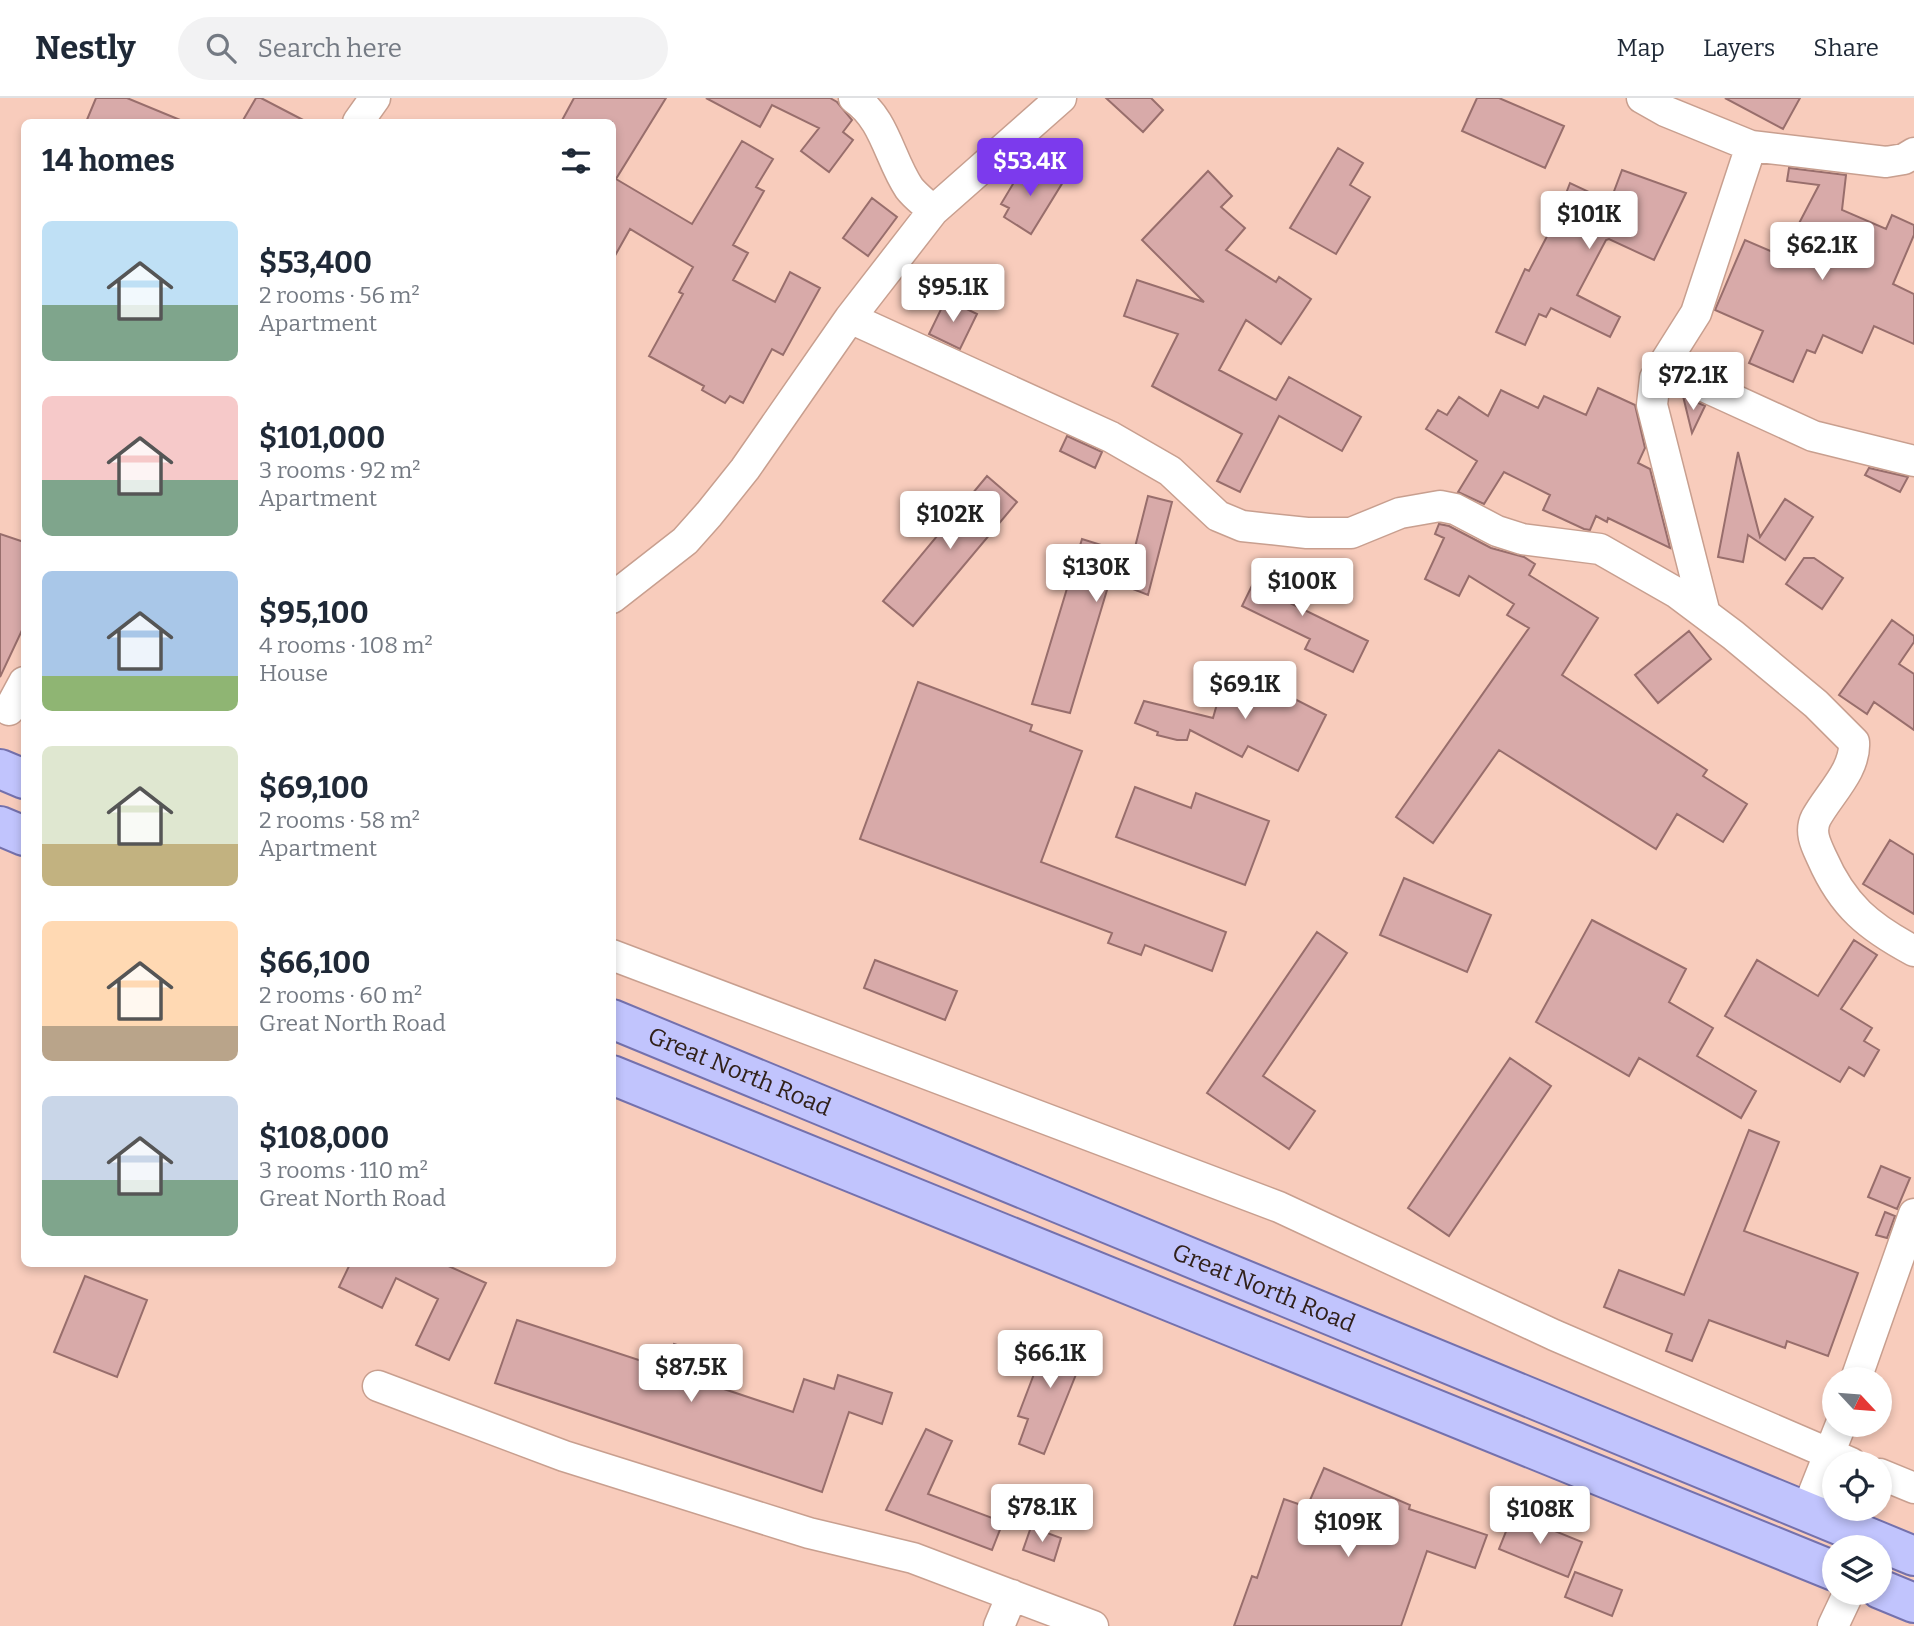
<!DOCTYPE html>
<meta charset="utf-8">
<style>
:root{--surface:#fff;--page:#f2f2f3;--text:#1f2937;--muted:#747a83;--line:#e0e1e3;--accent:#7c3aed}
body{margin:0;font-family:Bitter,serif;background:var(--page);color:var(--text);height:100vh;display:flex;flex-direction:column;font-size:26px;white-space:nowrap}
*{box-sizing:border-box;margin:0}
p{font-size:23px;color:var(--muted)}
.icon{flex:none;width:38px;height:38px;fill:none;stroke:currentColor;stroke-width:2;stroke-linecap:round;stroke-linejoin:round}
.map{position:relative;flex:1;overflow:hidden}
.details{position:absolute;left:21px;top:21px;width:595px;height:1148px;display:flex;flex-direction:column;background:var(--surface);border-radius:10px;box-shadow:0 4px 10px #0003}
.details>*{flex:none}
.needle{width:46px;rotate:116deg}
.tools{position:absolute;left:1822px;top:1269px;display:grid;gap:14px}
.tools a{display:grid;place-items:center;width:70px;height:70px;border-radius:50%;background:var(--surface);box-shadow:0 4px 10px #0003;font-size:35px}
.price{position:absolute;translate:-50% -60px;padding:0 16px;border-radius:7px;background:#fff;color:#222;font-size:23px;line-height:46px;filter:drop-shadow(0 2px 4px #0008)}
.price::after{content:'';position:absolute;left:50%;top:42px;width:21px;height:16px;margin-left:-10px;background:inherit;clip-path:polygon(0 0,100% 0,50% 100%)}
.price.selected{background:var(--accent);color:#fff}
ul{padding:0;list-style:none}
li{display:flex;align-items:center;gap:21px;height:175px;padding:0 21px}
li span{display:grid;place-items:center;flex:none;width:196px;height:140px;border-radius:10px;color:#555}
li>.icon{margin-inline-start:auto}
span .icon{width:84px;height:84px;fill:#fffc;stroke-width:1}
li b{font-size:30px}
h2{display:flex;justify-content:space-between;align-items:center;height:84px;padding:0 21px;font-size:30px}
header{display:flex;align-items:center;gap:42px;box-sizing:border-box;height:98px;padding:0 35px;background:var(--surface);border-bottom:2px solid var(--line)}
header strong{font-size:33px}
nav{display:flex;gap:38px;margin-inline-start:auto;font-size:24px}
.search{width:490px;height:63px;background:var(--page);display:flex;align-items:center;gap:18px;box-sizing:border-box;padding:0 24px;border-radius:38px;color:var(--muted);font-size:26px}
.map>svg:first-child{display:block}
.building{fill:#d8aaa9;stroke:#986e6c;stroke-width:2}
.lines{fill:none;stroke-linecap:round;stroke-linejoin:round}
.minor-casing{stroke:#c89f8f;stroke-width:33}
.primary-casing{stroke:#7471ad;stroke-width:42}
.minor{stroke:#fff;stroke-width:30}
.primary{stroke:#c1c4fd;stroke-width:38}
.labels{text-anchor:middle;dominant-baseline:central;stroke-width:6;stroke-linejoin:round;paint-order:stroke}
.street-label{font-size:24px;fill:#31211b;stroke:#fcf7f5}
</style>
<header>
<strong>Nestly</strong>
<div class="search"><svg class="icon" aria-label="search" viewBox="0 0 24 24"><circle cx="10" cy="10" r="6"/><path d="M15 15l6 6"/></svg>Search here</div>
<nav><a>Map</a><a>Layers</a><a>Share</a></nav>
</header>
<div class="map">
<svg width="1914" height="1528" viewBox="0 0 1914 1528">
<rect width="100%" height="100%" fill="#f8ccbc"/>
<path class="building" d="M 96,0 L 127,0 L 185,24 L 86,24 Z
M 256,0 L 261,0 L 307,24 L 242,24 Z
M 574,0 L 666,0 L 616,81 L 692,126 L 742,43 L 773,61 L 756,89 L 764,93 L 733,147 L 748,155 L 733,182 L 775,204 L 790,174 L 820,190 L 783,257 L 772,251 L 743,305 L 730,298 L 725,305 L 702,292 L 704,288 L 649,258 L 683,196 L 679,194 L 693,169 L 630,131 L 612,163 L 612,24 L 561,24 Z
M 706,0 L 830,0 L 837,4 L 852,22 L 843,34 L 853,42 L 829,74 L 801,53 L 819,30 L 772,7 L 760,29 Z
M 1106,0 L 1151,0 L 1163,12 L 1143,34 Z
M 1477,0 L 1499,0 L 1564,28 L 1545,70 L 1462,33 Z
M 1725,0 L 1800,0 L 1783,31 Z
M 1338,50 L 1363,65 L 1350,87 L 1370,99 L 1336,156 L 1290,130 Z
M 1035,67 L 1063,84 L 1031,136 L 1004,119 L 1009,110 L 1001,106 L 1022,71 L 1030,75 Z
M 1789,70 L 1846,77 L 1842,112 L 1886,131 L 1892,117 L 1914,127 L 1914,137 L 1893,186 L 1914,196 L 1914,246 L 1874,228 L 1862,255 L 1823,237 L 1815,255 L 1807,252 L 1793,284 L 1749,265 L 1763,233 L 1715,212 L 1745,142 L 1782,158 L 1819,87 L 1787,83 Z
M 1622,72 L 1686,95 L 1654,162 L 1609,141 L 1606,142 L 1577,197 L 1620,219 L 1610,239 L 1551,210 L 1546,219 L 1539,216 L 1525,247 L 1496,234 L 1525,171 L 1529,173 L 1557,119 L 1570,85 L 1610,104 Z
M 1208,73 L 1232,98 L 1221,109 L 1245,130 L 1226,152 L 1276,184 L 1279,179 L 1311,201 L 1281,246 L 1246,222 L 1219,272 L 1276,302 L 1289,279 L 1361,319 L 1342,353 L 1279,318 L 1240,394 L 1217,383 L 1242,336 L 1152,288 L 1178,236 L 1124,218 L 1137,182 L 1204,204 L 1142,142 Z
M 872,100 L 897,119 L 868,158 L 843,140 Z
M 946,201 L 977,216 L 960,251 L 929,236 Z
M 1598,290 L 1635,307 L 1645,350 L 1638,365 L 1650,371 L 1670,450 L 1608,420 L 1607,424 L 1596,418 L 1590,432 L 1584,431 L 1543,412 L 1550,397 L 1504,374 L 1484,406 L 1458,394 L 1477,363 L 1426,331 L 1438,312 L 1447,317 L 1459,299 L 1488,318 L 1501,292 L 1538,310 L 1544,298 L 1586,317 Z
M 1683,298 L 1705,308 L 1692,335 Z
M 1067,338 L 1102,354 L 1095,370 L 1060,353 Z
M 1738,354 L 1760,439 L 1785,401 L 1813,419 L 1785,462 L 1748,437 L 1743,464 L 1718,459 Z
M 1869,370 L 1908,379 L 1900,394 L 1865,377 Z
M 987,378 L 1017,404 L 913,528 L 883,503 Z
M 1148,398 L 1172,404 L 1148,497 L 1110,482 L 1070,615 L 1032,606 L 1082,441 L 1133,457 Z
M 1439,426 L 1449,428 L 1491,450 L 1524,459 L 1535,466 L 1529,477 L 1598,520 L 1562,577 L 1707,672 L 1703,678 L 1747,706 L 1723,744 L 1677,716 L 1656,751 L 1499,652 L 1433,745 L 1396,719 L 1529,530 L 1507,517 L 1514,506 L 1469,478 L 1459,498 L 1425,481 L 1444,440 L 1435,436 Z
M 0,436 L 24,444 L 24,528 L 0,579 Z
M 1804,460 L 1814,460 L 1843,480 L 1822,511 L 1786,486 Z
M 1262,467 L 1277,475 L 1280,469 L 1302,480 L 1290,505 L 1368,543 L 1353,574 L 1305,551 L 1310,541 L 1242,508 Z
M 1892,522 L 1914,538 L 1914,544 L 1899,566 L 1914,576 L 1914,632 L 1874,604 L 1867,616 L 1839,597 Z
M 1689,533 L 1711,561 L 1658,605 L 1635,577 Z
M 1233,569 L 1273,582 L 1271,589 L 1326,617 L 1298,673 L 1248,648 L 1242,659 L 1190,632 L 1187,642 L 1177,642 L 1157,637 L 1158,634 L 1135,625 L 1144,603 L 1213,620 L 1223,585 L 1227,587 Z
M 918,584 L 1032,627 L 1030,633 L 1082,653 L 1041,764 L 1226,834 L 1212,873 L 1145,847 L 1141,857 L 1108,845 L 1112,835 L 860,741 Z
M 1135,689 L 1191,710 L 1196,695 L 1269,723 L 1245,787 L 1116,739 Z
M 1890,742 L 1914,757 L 1914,816 L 1863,786 Z
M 1404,780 L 1491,817 L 1467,874 L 1380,837 Z
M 1592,822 L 1686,871 L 1669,904 L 1713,930 L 1697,958 L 1756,993 L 1741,1020 L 1639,960 L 1629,978 L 1536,924 Z
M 1317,834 L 1347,855 L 1263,978 L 1315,1013 L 1289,1051 L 1207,995 Z
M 1854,842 L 1877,857 L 1841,911 L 1872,930 L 1864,943 L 1879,952 L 1864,978 L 1849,969 L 1840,984 L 1725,918 L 1757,862 L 1818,898 Z
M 875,862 L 957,893 L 945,922 L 864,890 Z
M 1510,960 L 1551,988 L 1449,1138 L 1408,1110 Z
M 1749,1032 L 1779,1044 L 1744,1133 L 1858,1175 L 1828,1258 L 1787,1243 L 1785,1250 L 1709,1222 L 1692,1263 L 1666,1253 L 1672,1236 L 1604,1209 L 1619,1172 L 1684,1197 Z
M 1881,1068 L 1910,1080 L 1897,1111 L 1868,1099 Z
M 1885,1114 L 1895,1118 L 1887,1140 L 1876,1137 Z
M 350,1166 L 444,1166 L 486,1185 L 449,1262 L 416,1247 L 438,1201 L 396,1180 L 382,1210 L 339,1189 Z
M 85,1178 L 147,1202 L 117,1279 L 54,1254 Z
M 517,1222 L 666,1271 L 674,1246 L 703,1255 L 694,1281 L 793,1314 L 804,1281 L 834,1291 L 838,1277 L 892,1295 L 882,1326 L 849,1314 L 822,1394 L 495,1285 Z
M 1050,1234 L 1087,1249 L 1044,1356 L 1019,1346 L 1028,1321 L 1018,1318 Z
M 926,1331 L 952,1343 L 928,1396 L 1003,1424 L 992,1452 L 886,1412 Z
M 1324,1370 L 1410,1407 L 1409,1411 L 1487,1437 L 1475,1470 L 1427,1453 L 1401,1528 L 1234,1528 L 1252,1478 L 1257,1480 L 1284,1401 L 1307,1409 Z
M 1513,1416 L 1582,1444 L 1568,1479 L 1499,1451 Z
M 1031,1429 L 1061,1440 L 1054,1463 L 1023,1452 Z
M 1575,1474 L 1622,1492 L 1612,1518 L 1565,1499 Z"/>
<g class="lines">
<defs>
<path id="minor" d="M 854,0 C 885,21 889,60 909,90 C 915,98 926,106 933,113
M 1642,0 L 1665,13 L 1751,48 L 1886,64 L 1904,61 L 1914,55
M 358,24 L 375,0
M 850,220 L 1111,339 L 1170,373 L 1218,418 L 1242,428 L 1307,435 L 1351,435 L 1400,415 L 1440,408 L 1455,411 L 1497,433 L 1522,441 L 1600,451 L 1677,495 L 1733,537 L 1816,606 L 1854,644 C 1856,672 1829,696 1816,720 C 1809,734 1816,747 1822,760 C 1843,808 1869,829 1914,853
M 1662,269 L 1813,338 L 1914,363
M 612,500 L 685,443 L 709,416 L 745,371 L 850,220 L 933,113 L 1061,0
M 1705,516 L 1652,307 L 1655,280 L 1696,215 L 1751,48
M 9,612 L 24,584
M 612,857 L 1279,1109 L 1554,1237 L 1851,1365
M 1856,1281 L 1914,1116
M 378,1288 L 564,1358 L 809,1435 L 913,1460 L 1093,1528
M 1880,1376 L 1914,1390
M 1806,1414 L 1841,1326
M 999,1528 L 1012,1497
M 1833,1528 L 1849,1494"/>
<g id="primary">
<path d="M 0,671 L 24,681"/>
<path d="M 0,728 L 24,738"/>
<path id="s1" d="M 612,921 L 1914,1458"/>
<path d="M 612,977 L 1834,1473"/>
<path d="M 1880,1491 L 1914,1505"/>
</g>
</defs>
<use href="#minor" class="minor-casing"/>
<use href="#primary" class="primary-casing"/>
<use href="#minor" class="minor"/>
<use href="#primary" class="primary"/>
</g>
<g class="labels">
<g class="street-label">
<text stroke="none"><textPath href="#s1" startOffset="138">Great North Road</textPath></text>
<text stroke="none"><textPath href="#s1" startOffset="705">Great North Road</textPath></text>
</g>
</g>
</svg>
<div class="tools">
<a><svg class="needle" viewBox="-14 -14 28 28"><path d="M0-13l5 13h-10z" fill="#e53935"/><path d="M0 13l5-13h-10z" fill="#747a83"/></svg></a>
<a><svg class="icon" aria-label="locate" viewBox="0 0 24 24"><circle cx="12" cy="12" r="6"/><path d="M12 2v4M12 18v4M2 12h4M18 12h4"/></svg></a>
<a><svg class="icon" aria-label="layers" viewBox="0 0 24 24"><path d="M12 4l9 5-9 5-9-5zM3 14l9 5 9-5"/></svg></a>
</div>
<b class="price selected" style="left:1030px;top:100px">$53.4K</b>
<b class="price" style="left:1589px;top:153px">$101K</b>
<b class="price" style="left:1822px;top:184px">$62.1K</b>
<b class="price" style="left:953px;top:226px">$95.1K</b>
<b class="price" style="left:1693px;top:314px">$72.1K</b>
<b class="price" style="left:950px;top:453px">$102K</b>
<b class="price" style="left:1096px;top:506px">$130K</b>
<b class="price" style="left:1302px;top:520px">$100K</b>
<b class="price" style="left:1245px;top:623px">$69.1K</b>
<b class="price" style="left:1050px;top:1292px">$66.1K</b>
<b class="price" style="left:691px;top:1306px">$87.5K</b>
<b class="price" style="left:1042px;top:1446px">$78.1K</b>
<b class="price" style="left:1540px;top:1448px">$108K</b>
<b class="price" style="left:1348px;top:1461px">$109K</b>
<section class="details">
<h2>14 homes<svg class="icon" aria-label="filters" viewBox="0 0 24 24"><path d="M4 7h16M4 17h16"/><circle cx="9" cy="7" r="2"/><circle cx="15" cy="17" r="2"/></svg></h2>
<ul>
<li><span style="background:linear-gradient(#bfe0f5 60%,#7fa58c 0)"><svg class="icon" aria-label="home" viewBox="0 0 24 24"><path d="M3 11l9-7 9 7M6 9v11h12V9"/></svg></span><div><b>$53,400</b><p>2 rooms · 56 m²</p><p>Apartment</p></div></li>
<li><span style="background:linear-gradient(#f6c9c9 60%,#7fa58c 0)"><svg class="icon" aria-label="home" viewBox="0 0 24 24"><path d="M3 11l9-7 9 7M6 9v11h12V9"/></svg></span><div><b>$101,000</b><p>3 rooms · 92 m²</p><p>Apartment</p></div></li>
<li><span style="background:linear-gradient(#a9c7e8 75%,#8fb573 0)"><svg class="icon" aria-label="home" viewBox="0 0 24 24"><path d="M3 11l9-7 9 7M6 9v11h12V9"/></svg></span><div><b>$95,100</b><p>4 rooms · 108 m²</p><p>House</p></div></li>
<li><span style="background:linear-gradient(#dfe7d0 70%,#c2b280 0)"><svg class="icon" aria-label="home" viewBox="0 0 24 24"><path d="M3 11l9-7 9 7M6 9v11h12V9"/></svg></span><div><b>$69,100</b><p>2 rooms · 58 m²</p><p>Apartment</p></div></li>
<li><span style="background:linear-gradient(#ffd9b3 75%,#b9a48a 0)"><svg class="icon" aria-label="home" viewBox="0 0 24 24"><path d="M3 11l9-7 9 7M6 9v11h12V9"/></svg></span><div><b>$66,100</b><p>2 rooms · 60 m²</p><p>Great North Road</p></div></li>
<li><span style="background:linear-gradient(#c9d6e8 60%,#7fa58c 0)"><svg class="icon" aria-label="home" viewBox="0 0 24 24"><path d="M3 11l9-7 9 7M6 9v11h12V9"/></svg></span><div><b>$108,000</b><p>3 rooms · 110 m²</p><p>Great North Road</p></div></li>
</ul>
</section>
</div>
